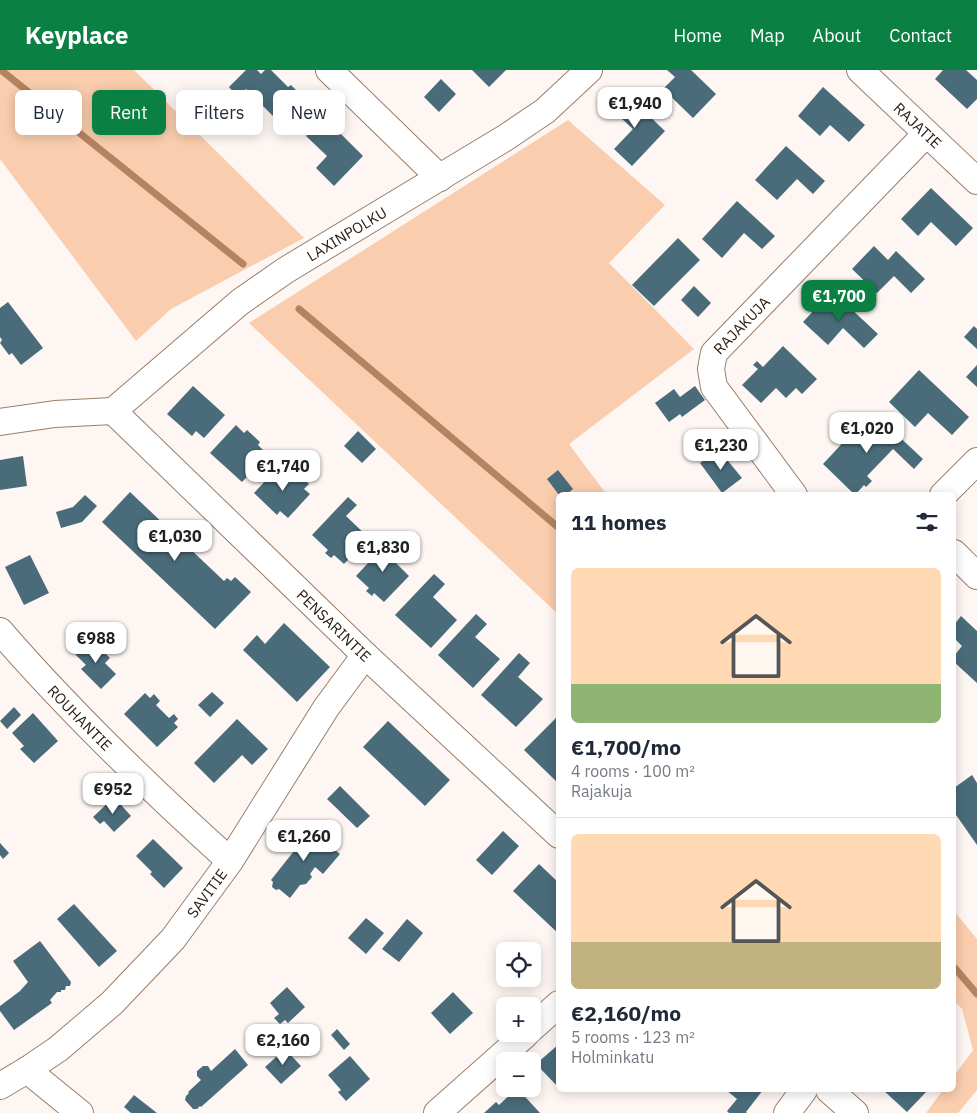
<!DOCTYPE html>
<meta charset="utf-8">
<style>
:root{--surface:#fff;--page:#f6f6f7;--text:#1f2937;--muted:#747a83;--line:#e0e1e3;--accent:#0b8043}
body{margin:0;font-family:"IBM Plex Sans",sans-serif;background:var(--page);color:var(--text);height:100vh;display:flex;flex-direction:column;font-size:19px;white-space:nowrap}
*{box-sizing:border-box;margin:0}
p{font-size:16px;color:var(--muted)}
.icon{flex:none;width:28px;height:28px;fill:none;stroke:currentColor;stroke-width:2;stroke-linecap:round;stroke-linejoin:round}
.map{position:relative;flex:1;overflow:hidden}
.sheet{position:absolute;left:556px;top:422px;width:400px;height:600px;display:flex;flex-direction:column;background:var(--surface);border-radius:8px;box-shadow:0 2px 12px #0003}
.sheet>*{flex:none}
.guide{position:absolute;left:15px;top:20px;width:466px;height:45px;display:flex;gap:10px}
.controls{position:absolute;left:496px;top:872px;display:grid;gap:10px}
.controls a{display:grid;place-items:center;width:45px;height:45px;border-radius:8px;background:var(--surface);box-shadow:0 2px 12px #0003;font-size:25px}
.price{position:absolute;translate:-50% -42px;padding:0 11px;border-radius:10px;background:#fff;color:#222;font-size:16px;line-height:32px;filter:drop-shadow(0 1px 2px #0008)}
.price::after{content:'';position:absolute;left:50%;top:30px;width:15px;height:11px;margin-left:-8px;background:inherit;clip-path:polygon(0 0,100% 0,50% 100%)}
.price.selected{background:var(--accent);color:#fff}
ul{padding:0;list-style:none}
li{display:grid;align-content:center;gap:10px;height:265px;padding:0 15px}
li+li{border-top:1px solid var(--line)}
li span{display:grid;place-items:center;height:155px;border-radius:8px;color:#555}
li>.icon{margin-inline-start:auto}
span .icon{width:90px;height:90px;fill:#fffc;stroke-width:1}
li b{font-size:21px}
h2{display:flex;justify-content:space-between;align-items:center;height:60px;padding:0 15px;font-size:21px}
.chip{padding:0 18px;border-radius:8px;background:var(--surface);box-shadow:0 2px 12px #0003;font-size:18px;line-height:45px}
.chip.selected{background:var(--accent);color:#fff}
header{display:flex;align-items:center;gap:30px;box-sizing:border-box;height:70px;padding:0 25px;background:var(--accent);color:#fff}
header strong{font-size:24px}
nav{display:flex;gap:28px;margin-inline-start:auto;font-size:18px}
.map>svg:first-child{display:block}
.green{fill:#f9cdad}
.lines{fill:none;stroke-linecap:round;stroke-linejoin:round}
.stream{stroke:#b5835f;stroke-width:7}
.building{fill:#4a6c7a}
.minor-casing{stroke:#9a7e6a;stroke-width:28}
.minor{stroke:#fff;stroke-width:26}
.labels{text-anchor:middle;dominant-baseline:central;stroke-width:5;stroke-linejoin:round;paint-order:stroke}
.street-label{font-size:15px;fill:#2b2018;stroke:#fdf6f2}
</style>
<header>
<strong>Keyplace</strong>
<nav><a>Home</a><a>Map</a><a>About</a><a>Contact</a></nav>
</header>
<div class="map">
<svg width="977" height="1043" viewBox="0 0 977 1043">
<rect width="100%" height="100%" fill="#fdf6f2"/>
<path class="green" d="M 0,0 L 134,0 L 304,168 L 171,239 L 136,271 L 0,89 Z
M 568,50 L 665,135 L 609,193 L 694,279 L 569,374 L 607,425 L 559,425 L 559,545 L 249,253 Z
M 954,841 L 977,869 L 977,1020 L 958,1043 L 926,1043 L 943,1020 L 954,1020 L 954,1006 L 973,980 L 962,939 L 954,931 Z"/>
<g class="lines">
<path class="stream" d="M 1,0 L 243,194
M 299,239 L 559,458
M 954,897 L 977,924"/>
</g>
<path class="building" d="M 246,0 L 257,0 L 261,4 L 265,0 L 271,0 L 288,17 L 291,15 L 305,29 L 280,53 L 246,19 L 238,27 L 229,17 Z
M 472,0 L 506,0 L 489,17 Z
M 667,0 L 691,0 L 716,24 L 693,48 L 663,19 L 675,7 Z
M 943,0 L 966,0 L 977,10 L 977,29 L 967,39 L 935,9 Z
M 441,9 L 456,24 L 439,42 L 424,27 Z
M 823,17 L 865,55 L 849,72 L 830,55 L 820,66 L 798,46 Z
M 623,21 L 665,61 L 632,96 L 614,79 L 633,59 L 609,37 Z
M 324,47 L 363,86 L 334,116 L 316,98 L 327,86 L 306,66 Z
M 786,76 L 825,111 L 813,124 L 797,109 L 777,130 L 755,110 Z
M 931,118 L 973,158 L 956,176 L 931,152 L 918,166 L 901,149 Z
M 737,131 L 775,166 L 762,179 L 744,163 L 722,188 L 702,169 Z
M 678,168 L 700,190 L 654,236 L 632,215 Z
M 874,176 L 888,190 L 896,181 L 925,209 L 911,223 L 894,206 L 877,223 L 852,199 Z
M 694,216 L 711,233 L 698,247 L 681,230 Z
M 832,221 L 878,264 L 864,278 L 843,258 L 828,275 L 803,252 Z
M 8,232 L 43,278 L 21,295 L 12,283 L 9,285 L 0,273 L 2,270 L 0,267 L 0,238 Z
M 974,256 L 977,259 L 977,279 L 964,267 Z
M 783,276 L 817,309 L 802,324 L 796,318 L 786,328 L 776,318 L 761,333 L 742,315 L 758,299 L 753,295 L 757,291 L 763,297 Z
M 977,295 L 977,317 L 966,307 Z
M 919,300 L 969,347 L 952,365 L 928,343 L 915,357 L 889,332 Z
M 193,316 L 225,345 L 204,368 L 196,361 L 192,366 L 167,344 Z
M 695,316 L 705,330 L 682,347 L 680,344 L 669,352 L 655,333 L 674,319 L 680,327 Z
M 877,346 L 923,389 L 914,399 L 893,379 L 867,406 L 872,411 L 866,417 L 864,415 L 855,425 L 823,394 L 863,351 L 868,355 Z
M 236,355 L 244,363 L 247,360 L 260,372 L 258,375 L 268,385 L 242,412 L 210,383 Z
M 358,361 L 376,379 L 362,393 L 344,376 Z
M 719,380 L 742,408 L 722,423 L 700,393 Z
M 23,386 L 27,416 L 0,420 L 0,390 Z
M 279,396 L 287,403 L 292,398 L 309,414 L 304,419 L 310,424 L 288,448 L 280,441 L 277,445 L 254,423 Z
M 558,400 L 573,419 L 566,425 L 559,425 L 547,409 Z
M 130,422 L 224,511 L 227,508 L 231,511 L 235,507 L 251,522 L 215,559 L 102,452 Z
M 85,425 L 97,436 L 82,452 L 61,458 L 56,442 L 73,437 Z
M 348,427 L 357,435 L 346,446 L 369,468 L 344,494 L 334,485 L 331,488 L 325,483 L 328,480 L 312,465 Z
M 392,467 L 399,473 L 388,485 L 409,506 L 384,532 L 374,523 L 372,526 L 366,521 L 369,518 L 356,506 Z
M 30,485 L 49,523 L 24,535 L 5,497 Z
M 434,504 L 445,514 L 433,527 L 457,550 L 431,578 L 395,545 Z
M 476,544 L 487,554 L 475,567 L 500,589 L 473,618 L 438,585 Z
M 961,546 L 977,561 L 977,613 L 954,592 L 954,586 L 962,576 L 954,568 L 954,555 Z
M 284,553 L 330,597 L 297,632 L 243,580 L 257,565 L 265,574 Z
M 91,569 L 110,588 L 105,593 L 116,604 L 101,619 L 81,599 L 86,595 L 75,584 Z
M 519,583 L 530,593 L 518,607 L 543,629 L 516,657 L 481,625 Z
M 212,622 L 224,633 L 210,647 L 198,635 Z
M 145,623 L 150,628 L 154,624 L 160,631 L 156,635 L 169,648 L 174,644 L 178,649 L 174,653 L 178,657 L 157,677 L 124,644 Z
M 14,637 L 21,645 L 7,659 L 0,651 Z
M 33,643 L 58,671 L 34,693 L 20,679 L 24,676 L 12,663 Z
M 559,645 L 559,714 L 524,680 Z
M 237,649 L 268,679 L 252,695 L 242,685 L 214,713 L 194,693 Z
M 388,651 L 450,710 L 425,736 L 363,677 Z
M 972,705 L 977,713 L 977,775 L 954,742 L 954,718 Z
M 340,716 L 370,746 L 357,758 L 327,729 Z
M 114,727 L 131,746 L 114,762 L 104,751 L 100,754 L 93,747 Z
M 304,756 L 340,784 L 323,804 L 315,797 L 310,804 L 312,807 L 306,814 L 300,815 L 290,828 L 279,819 L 276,820 L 272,817 L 273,812 L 271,810 L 294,781 L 288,776 Z
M 503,761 L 519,776 L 492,805 L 476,790 Z
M 153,769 L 183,798 L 164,818 L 150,804 L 152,802 L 136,786 Z
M 0,773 L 9,783 L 3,789 L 0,785 Z
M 539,794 L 559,813 L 559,864 L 513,821 Z
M 74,834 L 117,881 L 99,897 L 57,849 Z
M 366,848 L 384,863 L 366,884 L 348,868 Z
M 407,849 L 423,863 L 399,892 L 382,879 Z
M 40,871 L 71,912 L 70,916 L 66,916 L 65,920 L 61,920 L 61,922 L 57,922 L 50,930 L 52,933 L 14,960 L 0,941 L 0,936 L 20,921 L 28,912 L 13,891 Z
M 287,917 L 305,937 L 288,953 L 285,950 L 280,954 L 274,948 L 279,944 L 270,933 Z
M 453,922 L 473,943 L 450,964 L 431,943 Z
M 337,959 L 350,974 L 344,980 L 331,965 Z
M 559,974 L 559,1018 L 536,994 Z
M 235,979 L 248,995 L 201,1037 L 200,1036 L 197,1039 L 193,1039 L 185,1030 L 186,1026 L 189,1023 L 188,1022 L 201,1010 L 197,1006 L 197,1001 L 203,996 L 208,996 L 211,1001 Z
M 285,979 L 301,996 L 281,1014 L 265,997 Z
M 350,986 L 370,1009 L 346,1031 L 338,1022 L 341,1020 L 328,1005 Z
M 516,1019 L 518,1019 L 540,1043 L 484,1043 L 496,1032 L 499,1035 Z
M 726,1020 L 763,1020 L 746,1042 L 747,1043 L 729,1043 L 727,1041 L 737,1029 Z
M 883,1020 L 928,1020 L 907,1042 Z
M 134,1025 L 157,1043 L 131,1043 L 124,1037 Z"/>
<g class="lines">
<defs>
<g id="minor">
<path d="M 329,0 L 440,108"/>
<path id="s1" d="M 860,0 L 977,111"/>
<path id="s2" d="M 113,341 L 365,585 L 559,765"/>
<path id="s3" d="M 113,341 L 240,232 L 286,200 L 505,68 L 545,41 L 589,0"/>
<path d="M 0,352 L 55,344 L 113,341"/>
<path id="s4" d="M 794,425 L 714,317 L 711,299 L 714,283 L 926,64"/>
<path d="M 943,425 L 977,391"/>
<path d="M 954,483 L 977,506"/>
<path id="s5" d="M 0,561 C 71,643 149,718 230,791"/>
<path d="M 532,958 L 559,934"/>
<path d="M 27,1000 L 80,1043"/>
<path id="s6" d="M 0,1016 L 27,1000 L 58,979 L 112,933 L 173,869 L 230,791 L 326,638 L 365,585"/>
<path d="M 829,1020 L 855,1043"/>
<path d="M 437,1043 L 526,964"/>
<path d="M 787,1043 L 804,1020"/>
</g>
</defs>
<use href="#minor" class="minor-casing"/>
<use href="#minor" class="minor"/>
</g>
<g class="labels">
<g class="street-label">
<text stroke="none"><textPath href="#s1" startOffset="80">RAJATIE</textPath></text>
<text stroke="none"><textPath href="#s3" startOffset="294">LAXINPOLKU</textPath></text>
<text stroke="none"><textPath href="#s4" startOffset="208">RAJAKUJA</textPath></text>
<text stroke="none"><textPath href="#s2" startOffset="308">PENSARINTIE</textPath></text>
<text stroke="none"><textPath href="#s5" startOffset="118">ROUHANTIE</textPath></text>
<text stroke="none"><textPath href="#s6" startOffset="285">SAVITIE</textPath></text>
</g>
</g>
</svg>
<div class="controls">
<a><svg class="icon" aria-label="locate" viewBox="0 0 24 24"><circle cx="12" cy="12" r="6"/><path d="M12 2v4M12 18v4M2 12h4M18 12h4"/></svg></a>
<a>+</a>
<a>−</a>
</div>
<b class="price" style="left:635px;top:59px">€1,940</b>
<b class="price selected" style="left:839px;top:252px">€1,700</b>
<b class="price" style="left:867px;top:384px">€1,020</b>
<b class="price" style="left:721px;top:401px">€1,230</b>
<b class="price" style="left:283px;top:422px">€1,740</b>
<b class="price" style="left:175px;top:492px">€1,030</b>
<b class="price" style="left:383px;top:503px">€1,830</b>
<b class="price" style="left:96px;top:594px">€988</b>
<b class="price" style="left:113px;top:745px">€952</b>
<b class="price" style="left:304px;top:792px">€1,260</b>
<b class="price" style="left:283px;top:996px">€2,160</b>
<div class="guide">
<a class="chip">Buy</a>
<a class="chip selected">Rent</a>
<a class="chip">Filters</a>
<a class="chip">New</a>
</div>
<section class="sheet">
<h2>11 homes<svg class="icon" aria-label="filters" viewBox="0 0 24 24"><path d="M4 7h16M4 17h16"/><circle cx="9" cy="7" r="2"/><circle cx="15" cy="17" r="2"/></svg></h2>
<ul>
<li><span style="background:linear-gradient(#ffd9b3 75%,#8fb573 0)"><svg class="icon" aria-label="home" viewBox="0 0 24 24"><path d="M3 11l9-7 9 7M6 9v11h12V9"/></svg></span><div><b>€1,700/mo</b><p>4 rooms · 100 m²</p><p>Rajakuja</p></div></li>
<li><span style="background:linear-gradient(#ffd9b3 70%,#c2b280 0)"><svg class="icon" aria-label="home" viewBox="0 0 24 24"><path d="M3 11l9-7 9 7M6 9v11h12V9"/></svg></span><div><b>€2,160/mo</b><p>5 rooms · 123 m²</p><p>Holminkatu</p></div></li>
</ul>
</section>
</div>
